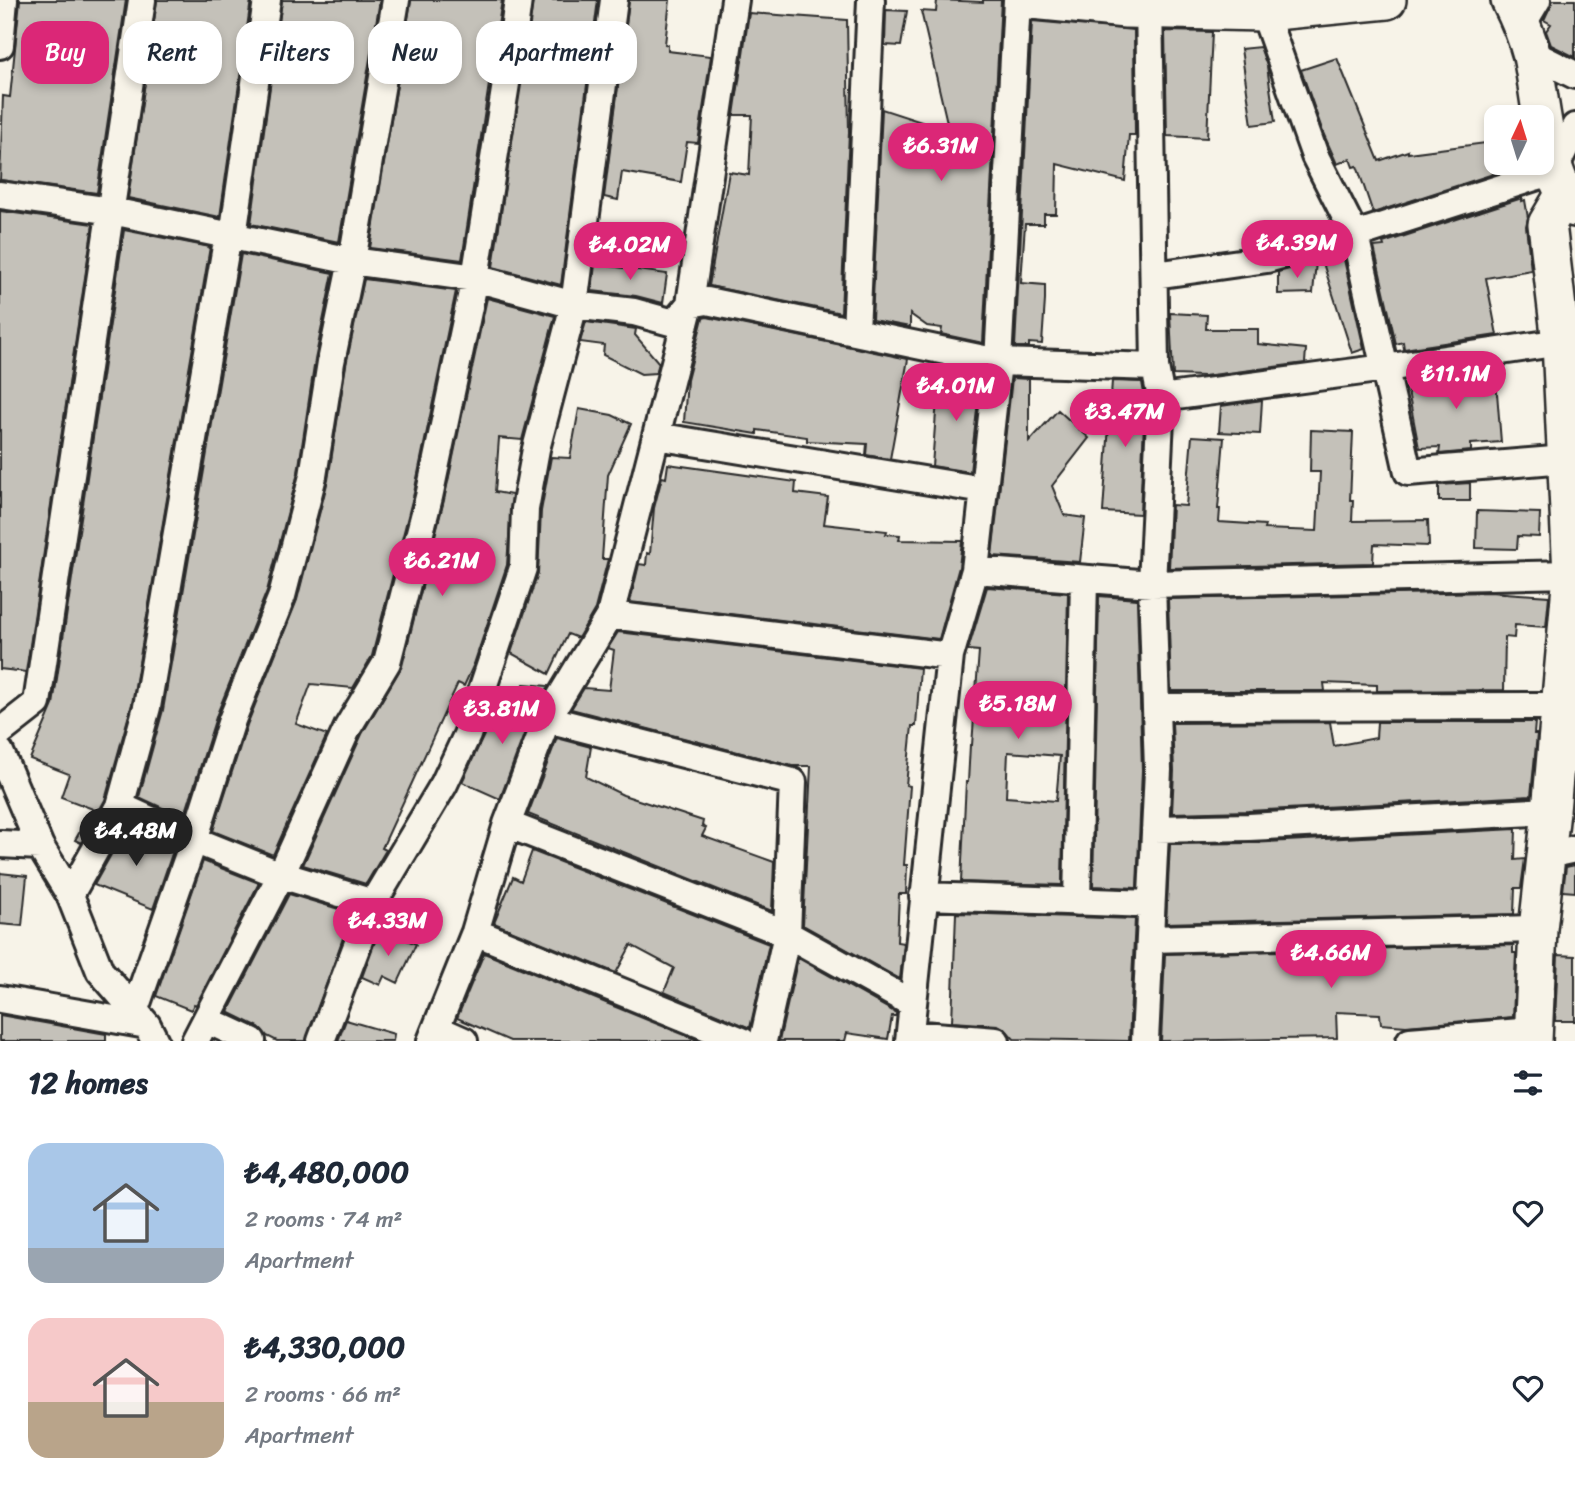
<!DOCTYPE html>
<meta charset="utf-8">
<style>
:root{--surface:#fff;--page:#f2f2f3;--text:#1f2937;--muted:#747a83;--accent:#db2777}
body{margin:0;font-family:Sriracha,sans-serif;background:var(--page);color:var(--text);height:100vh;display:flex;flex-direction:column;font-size:26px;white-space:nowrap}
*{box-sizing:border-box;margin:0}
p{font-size:23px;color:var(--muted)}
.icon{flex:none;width:38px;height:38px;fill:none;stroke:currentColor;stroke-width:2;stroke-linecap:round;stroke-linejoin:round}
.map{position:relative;height:1041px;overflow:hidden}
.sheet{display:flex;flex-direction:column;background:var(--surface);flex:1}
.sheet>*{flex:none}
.guide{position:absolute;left:21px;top:21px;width:700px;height:63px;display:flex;gap:14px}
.needle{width:46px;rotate:4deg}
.controls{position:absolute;left:1484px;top:105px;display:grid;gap:14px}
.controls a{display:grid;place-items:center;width:70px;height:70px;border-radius:14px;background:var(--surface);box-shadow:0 4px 10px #0003;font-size:35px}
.price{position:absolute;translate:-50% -60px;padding:0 16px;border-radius:24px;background:var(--accent);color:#fff;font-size:23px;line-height:46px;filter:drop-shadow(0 2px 4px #0008)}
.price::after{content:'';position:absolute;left:50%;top:42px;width:21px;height:16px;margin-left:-10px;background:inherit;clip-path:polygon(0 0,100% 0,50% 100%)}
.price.selected{background:#222;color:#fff}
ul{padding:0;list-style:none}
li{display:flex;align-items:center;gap:21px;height:175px;padding:0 28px}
li span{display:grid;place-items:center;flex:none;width:196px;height:140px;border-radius:21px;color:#555}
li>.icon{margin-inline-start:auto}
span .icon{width:84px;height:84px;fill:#fffc;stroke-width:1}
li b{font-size:30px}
h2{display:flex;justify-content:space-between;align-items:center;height:84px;padding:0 28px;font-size:30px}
.pill{padding:0 24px;border-radius:21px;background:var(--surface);box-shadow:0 4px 10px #0003;font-size:24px;line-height:63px}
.pill.selected{background:var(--accent);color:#fff}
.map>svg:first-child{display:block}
.building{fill:#c4c1b9;stroke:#2b2b2b;stroke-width:2;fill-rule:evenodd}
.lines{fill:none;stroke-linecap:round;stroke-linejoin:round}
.street-casing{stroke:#2b2b2b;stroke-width:32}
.secondary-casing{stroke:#2b2b2b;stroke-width:42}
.street{stroke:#f7f3e8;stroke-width:26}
.secondary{stroke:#f7f3e8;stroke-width:37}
</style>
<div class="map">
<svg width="1575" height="1041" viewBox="0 0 1575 1041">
<rect width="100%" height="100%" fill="#f7f3e8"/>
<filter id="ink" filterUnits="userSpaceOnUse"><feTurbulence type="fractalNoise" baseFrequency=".0143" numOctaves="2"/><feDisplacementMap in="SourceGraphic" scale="14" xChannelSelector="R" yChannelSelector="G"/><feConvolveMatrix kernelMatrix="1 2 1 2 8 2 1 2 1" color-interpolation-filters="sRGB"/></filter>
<g filter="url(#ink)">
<path class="building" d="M 20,0 L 126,0 L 97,193 L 0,180 L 3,96 L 10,97 Z
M 157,0 L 251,0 L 220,217 L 128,198 Z
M 282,0 L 380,0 L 339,242 L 251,224 Z
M 411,0 L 502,0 L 462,260 L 370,248 Z
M 533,0 L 598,0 L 561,285 L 493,267 Z
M 629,0 L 670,0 L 665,44 L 668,45 L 668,51 L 711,56 L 698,143 L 687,142 L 681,182 L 622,172 L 618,200 L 604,197 Z
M 937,0 L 983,2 L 983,0 L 1001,0 L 983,343 L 941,334 L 942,328 L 927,326 L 910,314 L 910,327 L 872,320 L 882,109 L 949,131 L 921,11 L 936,12 Z
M 1553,0 L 1575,0 L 1575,57 L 1551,45 L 1546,31 L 1551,24 L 1544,20 Z
M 886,10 L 907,11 L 901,46 L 885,45 Z
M 749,13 L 847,20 L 849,132 L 841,313 L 709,286 L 729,172 L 749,175 L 752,115 L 734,115 Z
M 1032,21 L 1134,30 L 1135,135 L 1129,135 L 1125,181 L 1057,164 L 1056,214 L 1044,214 L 1044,224 L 1025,224 L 1021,283 L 1045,285 L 1045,300 L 1042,344 L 1029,343 L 1029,347 L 1015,347 Z
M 1165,31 L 1212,32 L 1207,138 L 1167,136 Z
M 1260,47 L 1267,66 L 1275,122 L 1252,125 L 1241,49 Z
M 1337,58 L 1379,161 L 1408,151 L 1408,153 L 1493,142 L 1496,163 L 1518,163 L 1518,166 L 1373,213 L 1357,166 L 1353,167 L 1350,159 L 1337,164 L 1324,135 L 1301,70 Z
M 1522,198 L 1522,201 L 1525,200 L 1528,218 L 1526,226 L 1531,270 L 1486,278 L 1497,335 L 1404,349 L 1403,342 L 1396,344 L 1374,247 L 1384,246 L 1383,243 Z
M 0,211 L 93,224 L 26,672 L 0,669 Z
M 124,230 L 210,247 L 132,704 L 105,800 L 81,843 L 75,840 L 93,809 L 61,797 L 69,774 L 30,759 L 53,705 Z
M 241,254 L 333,273 L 315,360 L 298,473 L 267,591 L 217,714 L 184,818 L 139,797 L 163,710 Z
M 1343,255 L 1364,349 L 1352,353 L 1322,260 Z
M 1316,262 L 1313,293 L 1278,294 L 1278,272 Z
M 595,264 L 667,274 L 663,303 L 636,296 L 592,291 Z
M 364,279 L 456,291 L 414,493 L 372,656 L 353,688 L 311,684 L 296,724 L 327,735 L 273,855 L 213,831 L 247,725 L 297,600 L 328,480 L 346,365 Z
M 487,298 L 555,316 L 522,440 L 499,438 L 495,492 L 512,495 L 507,565 L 474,664 L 464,686 L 458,683 L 382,848 L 386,850 L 366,884 L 303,865 L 362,734 L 402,666 L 444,500 Z
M 1170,313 L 1207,315 L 1206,329 L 1258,329 L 1258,344 L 1306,349 L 1305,363 L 1204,376 L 1173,375 Z
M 707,317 L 908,359 L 890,459 L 866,455 L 867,444 L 807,441 L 807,437 L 757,430 L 757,434 L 684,422 L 687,380 L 703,318 Z
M 586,322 L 636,329 L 635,335 L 659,363 L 656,373 L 641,374 L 603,355 L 604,345 L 580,342 Z
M 1495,368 L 1501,442 L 1471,444 L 1471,451 L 1439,454 L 1440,447 L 1419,448 L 1406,381 Z
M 962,371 L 981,374 L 970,472 L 932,466 L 938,386 L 964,382 Z
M 1012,378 L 1029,379 L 1029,442 L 1058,410 L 1089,438 L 1052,486 L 1064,515 L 1085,518 L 1080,562 L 992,556 Z
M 1112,381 L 1142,382 L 1145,399 L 1140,514 L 1103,512 Z
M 1262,400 L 1260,434 L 1219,432 L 1221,406 Z
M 579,409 L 612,415 L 631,424 L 608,475 L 602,559 L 608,559 L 595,609 L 578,638 L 568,634 L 549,674 L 511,653 L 538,573 L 541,511 L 551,457 L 570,458 Z
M 1311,430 L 1353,432 L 1350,500 L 1353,500 L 1352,521 L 1428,520 L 1429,546 L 1374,544 L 1373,563 L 1169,568 L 1172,505 L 1186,506 L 1192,436 L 1224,438 L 1218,509 L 1220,509 L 1219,522 L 1265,525 L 1264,529 L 1317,531 L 1320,472 L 1310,472 Z
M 668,464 L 796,482 L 795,493 L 828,497 L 824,524 L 887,531 L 886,534 L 900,535 L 899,540 L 962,541 L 959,567 L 939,639 L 630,602 L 639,564 L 646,565 L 647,553 L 650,554 L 654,508 L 662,477 L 666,478 Z
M 1470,483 L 1470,501 L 1439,501 L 1439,485 Z
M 1477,511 L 1540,513 L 1539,537 L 1518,536 L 1517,549 L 1476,548 Z
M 987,587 L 1068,593 L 1062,885 L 961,882 L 966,782 L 968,782 L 970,745 L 972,745 L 979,651 L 968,650 ZM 1008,752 L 1060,756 L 1056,801 L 1006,797 Z
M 1489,592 L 1549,596 L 1546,627 L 1515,625 L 1514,638 L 1505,637 L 1504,690 L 1377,691 L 1377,685 L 1324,683 L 1325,691 L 1171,691 L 1168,599 Z
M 1099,596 L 1137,599 L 1142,770 L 1137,888 L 1093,886 Z
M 618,632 L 920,668 L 916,726 L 912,726 L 906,785 L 910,786 L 904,865 L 907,865 L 906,894 L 899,894 L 897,942 L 904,943 L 900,979 L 803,925 L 811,766 L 792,766 L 571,709 L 584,688 L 609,690 L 614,650 L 608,648 Z
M 524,684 L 549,686 L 532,713 L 500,799 L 462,782 L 492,718 L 509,727 Z
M 1330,722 L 1334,746 L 1376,738 L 1377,722 L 1535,722 L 1534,734 L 1537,734 L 1531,796 L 1248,811 L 1172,813 L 1174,771 L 1172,723 Z
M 557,738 L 591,747 L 586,777 L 623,795 L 703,821 L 702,826 L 706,828 L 702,836 L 774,862 L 772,911 L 528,814 Z
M 127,826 L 174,848 L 153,909 L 94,885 Z
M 1516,829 L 1515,860 L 1525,859 L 1521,888 L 1515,888 L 1514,914 L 1166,923 L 1170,844 L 1250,843 Z
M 532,851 L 769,944 L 750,1028 L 664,992 L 674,968 L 631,945 L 616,973 L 494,923 L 513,877 L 521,881 Z
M 203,861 L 259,883 L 196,1005 L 194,1004 L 191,1010 L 156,996 Z
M 1575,865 L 1575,892 L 1563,891 L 1566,867 Z
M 0,873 L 27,876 L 22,926 L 0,924 Z
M 289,894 L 352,913 L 306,1041 L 277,1041 L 267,1036 L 259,1027 L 228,1012 Z
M 956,913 L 1135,919 L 1129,1041 L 1014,1039 L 1005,1029 L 998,1025 L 952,1022 Z
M 380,928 L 416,944 L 398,983 L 384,976 L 380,985 L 362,977 Z
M 1513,945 L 1513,953 L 1516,953 L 1513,1017 L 1406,1026 L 1381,1024 L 1380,1014 L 1336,1012 L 1337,1038 L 1161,1041 L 1165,954 Z
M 484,953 L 650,1021 L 700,1041 L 510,1041 L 457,1018 Z
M 1558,955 L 1575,956 L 1575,1021 L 1555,1021 Z
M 798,958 L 896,1013 L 896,1016 L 892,1016 L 888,1039 L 847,1033 L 845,1041 L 779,1041 Z
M 0,1015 L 106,1034 L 106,1041 L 0,1041 Z
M 346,1020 L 394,1034 L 393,1041 L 338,1041 Z"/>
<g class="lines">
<defs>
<path id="street" d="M 1263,0 L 1264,12 L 1315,156 L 1355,235 L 1408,472 L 1566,459
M 1522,25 L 1537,0
M 0,45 L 4,0
M 1531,53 L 1575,75
M 0,195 L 112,211 L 352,261 L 475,278 L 574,305 L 634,312 L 674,323 L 690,304 L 707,301 L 998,362 L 1155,367
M 233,236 L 267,0
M 1155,275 L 1267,259 L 1355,235 L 1535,177 L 1554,170 L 1575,127
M 856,332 L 871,0
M 1161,398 L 1385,368 L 1561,342
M 656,436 L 984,490
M 975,570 L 1152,584 L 1572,574
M 610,615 L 950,656
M 1156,707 L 1560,706
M 547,719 L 793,782 L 787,934 L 763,1041
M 0,732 L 37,703 L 142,0
M 0,752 L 40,846 L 70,895 L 100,971 L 147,1025 L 155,1041
M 120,806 L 194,840 L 281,875 L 373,903
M 507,824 L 787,934 L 913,1004
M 1155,829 L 1249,827 L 1551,811
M 0,844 L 40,846
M 1547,855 L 1575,849
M 70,895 L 120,806 L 147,707 L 228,235
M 923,896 L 1151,904
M 1077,902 L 1084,579
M 475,932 L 742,1041
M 1150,939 L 1538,929
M 0,999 L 147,1025
M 134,1012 L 194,840 L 232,720 L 282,596 L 313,476 L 331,362 L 352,261 L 396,0
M 207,1020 L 252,1041
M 437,1029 L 464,1041
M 910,1034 L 996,1041
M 195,1041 L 281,875 L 348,727 L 387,662 L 429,497 L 475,278 L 512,46 L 518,0
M 321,1041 L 373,903 L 444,784 L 467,735 L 523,568 L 525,509 L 536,449 L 574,305 L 614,0
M 431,1041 L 475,932 L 507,824 L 547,719 L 610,615 L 690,304 L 735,0
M 909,1041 L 950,656 L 975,570 L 998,362 L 1017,0
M 1145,1041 L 1158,770 L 1152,584 L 1161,398 L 1155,367 L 1149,0
M 1410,1041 L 1533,1031"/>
<path id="secondary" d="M 1032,0 L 1126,9 L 1264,12 L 1387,0
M 1510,0 C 1519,18 1527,37 1532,56 C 1542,104 1543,170 1575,208
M 1533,1041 L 1538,929 L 1551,811 L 1572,574 L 1561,342 L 1547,224 L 1564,195"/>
</defs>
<use href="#street" class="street-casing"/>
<use href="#secondary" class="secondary-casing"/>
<use href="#street" class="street"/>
<use href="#secondary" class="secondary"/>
</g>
</g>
</svg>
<div class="controls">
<a><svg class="needle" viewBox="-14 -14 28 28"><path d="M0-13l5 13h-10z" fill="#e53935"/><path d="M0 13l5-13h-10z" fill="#747a83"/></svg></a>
</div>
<b class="price" style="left:941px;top:183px">₺6.31M</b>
<b class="price" style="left:1297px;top:280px">₺4.39M</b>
<b class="price" style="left:630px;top:282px">₺4.02M</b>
<b class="price" style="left:1456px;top:411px">₺11.1M</b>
<b class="price" style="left:956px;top:423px">₺4.01M</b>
<b class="price" style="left:1125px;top:449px">₺3.47M</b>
<b class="price" style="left:442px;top:598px">₺6.21M</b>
<b class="price" style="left:1018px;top:741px">₺5.18M</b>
<b class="price" style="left:502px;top:746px">₺3.81M</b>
<b class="price selected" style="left:136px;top:868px">₺4.48M</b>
<b class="price" style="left:388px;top:958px">₺4.33M</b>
<b class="price" style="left:1331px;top:990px">₺4.66M</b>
<div class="guide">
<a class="pill selected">Buy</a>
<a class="pill">Rent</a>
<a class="pill">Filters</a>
<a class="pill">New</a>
<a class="pill">Apartment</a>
</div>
</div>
<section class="sheet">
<h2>12 homes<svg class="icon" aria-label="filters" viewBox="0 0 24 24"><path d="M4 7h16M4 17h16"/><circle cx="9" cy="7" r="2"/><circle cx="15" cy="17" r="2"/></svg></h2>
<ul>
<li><span style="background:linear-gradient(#a9c7e8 75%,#9aa5b1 0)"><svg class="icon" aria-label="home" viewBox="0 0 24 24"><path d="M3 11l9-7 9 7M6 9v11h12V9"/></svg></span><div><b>₺4,480,000</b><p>2 rooms · 74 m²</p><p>Apartment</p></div><svg class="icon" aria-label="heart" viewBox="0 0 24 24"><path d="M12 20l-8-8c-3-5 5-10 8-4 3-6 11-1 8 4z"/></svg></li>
<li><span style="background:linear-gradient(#f6c9c9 60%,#b9a48a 0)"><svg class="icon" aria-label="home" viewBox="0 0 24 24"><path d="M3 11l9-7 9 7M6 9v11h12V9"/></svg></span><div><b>₺4,330,000</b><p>2 rooms · 66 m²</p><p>Apartment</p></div><svg class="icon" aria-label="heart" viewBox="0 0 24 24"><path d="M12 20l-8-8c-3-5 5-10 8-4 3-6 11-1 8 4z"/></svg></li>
</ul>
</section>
